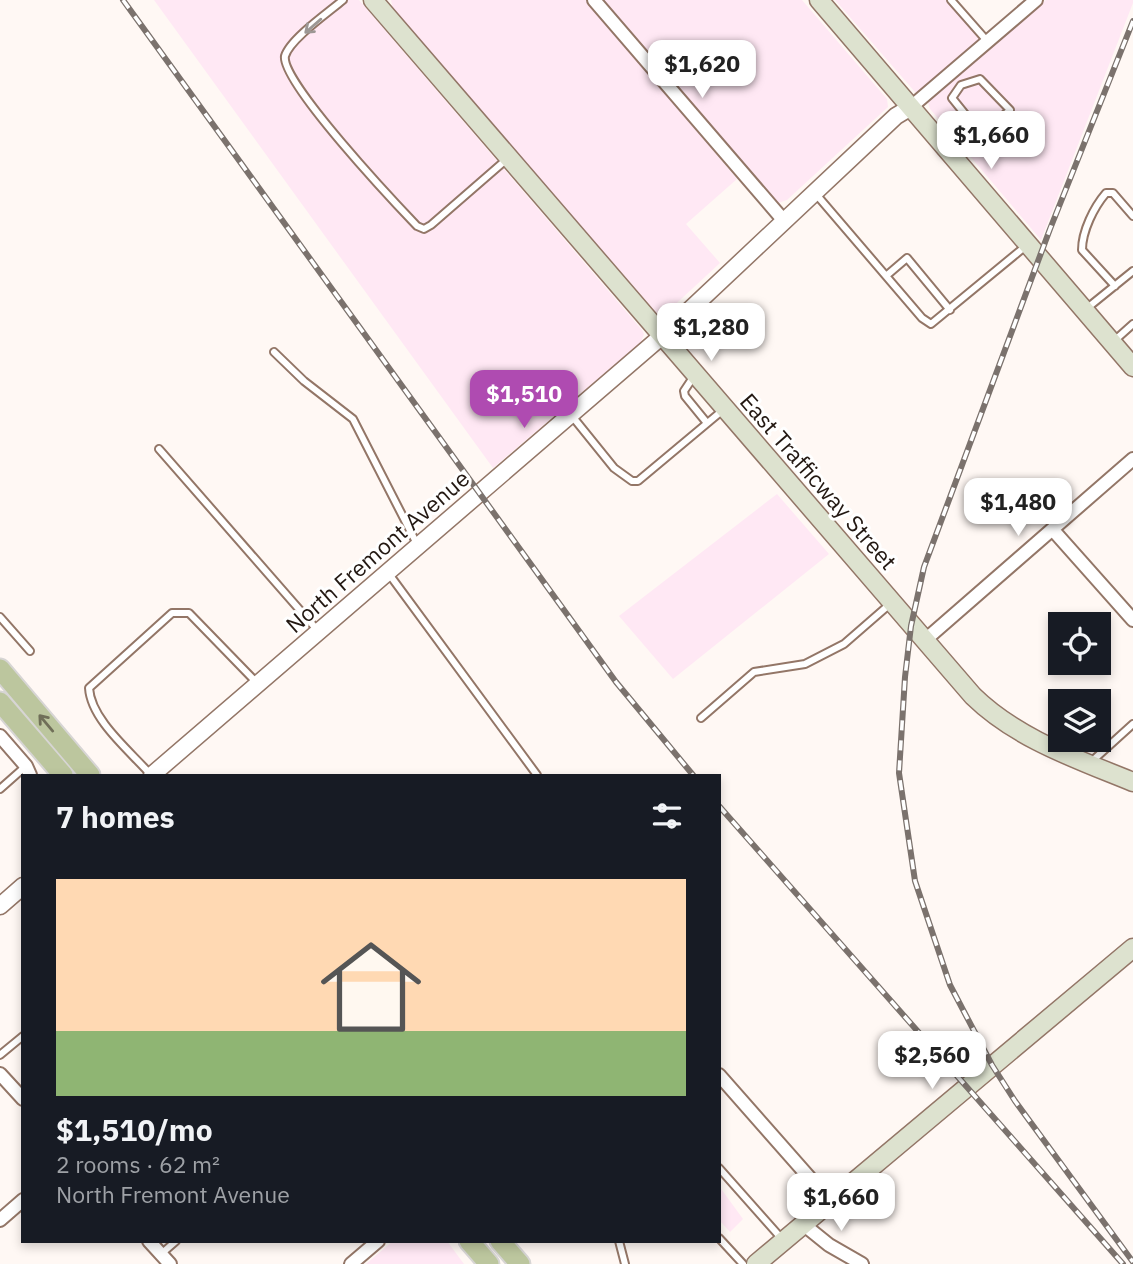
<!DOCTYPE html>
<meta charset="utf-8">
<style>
:root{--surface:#171b24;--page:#20242c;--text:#f1f3f6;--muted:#9ea1a6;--accent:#af4bb1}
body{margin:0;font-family:"IBM Plex Sans",sans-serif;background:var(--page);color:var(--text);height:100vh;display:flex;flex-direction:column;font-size:26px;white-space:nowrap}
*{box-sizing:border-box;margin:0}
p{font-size:23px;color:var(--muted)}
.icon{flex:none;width:38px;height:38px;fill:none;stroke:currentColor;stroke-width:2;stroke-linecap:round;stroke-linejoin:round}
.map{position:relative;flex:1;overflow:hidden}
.side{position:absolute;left:21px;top:774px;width:700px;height:469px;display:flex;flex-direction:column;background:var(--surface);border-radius:0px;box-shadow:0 4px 10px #0003}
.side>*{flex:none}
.tools{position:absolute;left:1048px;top:612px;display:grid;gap:14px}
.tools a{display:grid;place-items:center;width:63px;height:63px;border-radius:0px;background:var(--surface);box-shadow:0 4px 10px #0003;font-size:35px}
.price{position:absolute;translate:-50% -60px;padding:0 16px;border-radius:14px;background:#fff;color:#222;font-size:23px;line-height:46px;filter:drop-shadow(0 2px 4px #0008)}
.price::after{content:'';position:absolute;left:50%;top:42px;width:21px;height:16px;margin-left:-10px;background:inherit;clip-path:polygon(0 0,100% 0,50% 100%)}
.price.active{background:var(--accent);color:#fff}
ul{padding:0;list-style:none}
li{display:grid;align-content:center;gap:14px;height:371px;padding:0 35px}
li span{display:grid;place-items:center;height:217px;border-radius:0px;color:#555}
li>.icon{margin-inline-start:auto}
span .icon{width:126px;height:126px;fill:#fffc;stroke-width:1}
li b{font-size:30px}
h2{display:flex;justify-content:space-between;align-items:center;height:84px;padding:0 35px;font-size:30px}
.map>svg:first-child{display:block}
.commercial{fill:#ffe8f4}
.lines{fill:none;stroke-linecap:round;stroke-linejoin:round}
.service-casing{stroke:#937667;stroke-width:10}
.minor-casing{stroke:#937667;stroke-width:16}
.tertiary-casing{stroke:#937667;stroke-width:19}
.secondary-casing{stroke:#937667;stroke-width:21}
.primary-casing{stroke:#d7d5d4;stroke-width:23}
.service{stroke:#fff;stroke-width:6}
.minor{stroke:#fff;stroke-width:12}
.tertiary{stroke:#fff;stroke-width:16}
.secondary{stroke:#dde2cf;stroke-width:18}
.primary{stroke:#bcc69e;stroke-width:19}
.rail-casing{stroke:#7b726d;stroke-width:6}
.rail{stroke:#fff;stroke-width:3.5;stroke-dasharray:10;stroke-linecap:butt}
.oneway{stroke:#9c9794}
.oneway2{stroke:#706f58}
.labels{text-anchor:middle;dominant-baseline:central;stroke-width:6;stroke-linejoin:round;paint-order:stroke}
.street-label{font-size:23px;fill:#231812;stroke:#fff}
</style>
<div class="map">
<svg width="1133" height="1264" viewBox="0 0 1133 1264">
<rect width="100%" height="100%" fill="#fff8f4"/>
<path class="commercial" d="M 154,0 L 359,0 L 642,330 L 644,334 L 641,342 L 493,468 Z
M 391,0 L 586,0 L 737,179 L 686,224 L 720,263 L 666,313 L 661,315 L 657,313 L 393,9 Z
M 600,0 L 802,0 L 887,99 L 888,107 L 787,200 L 778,203 L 774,201 Z
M 835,0 L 956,0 L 988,36 L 920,94 L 915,92 Z
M 1046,0 L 1133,0 L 1133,3 L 1041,240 L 930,109 L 928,103 L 930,98 Z
M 777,494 L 829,554 L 673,679 L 619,616 Z
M 719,1186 L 743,1219 L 730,1232 L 719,1220 Z
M 393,1241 L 447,1241 L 464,1264 L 366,1264 Z"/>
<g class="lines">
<defs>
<path id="service" d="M 343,0 C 329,12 290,39 285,56 C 280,81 395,203 417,226 L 424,229 L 431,225 L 507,159
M 951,0 L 988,42
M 980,79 L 1010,110 L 981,134 L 952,98 L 961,85 Z
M 815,193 L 922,318 L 931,324 L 1027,245
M 886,276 L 907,258 L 950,310
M 1115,286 L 1082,250 C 1082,231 1094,207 1106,193 L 1113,193 L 1133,216
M 1086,309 L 1133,271
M 1114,341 L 1133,324
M 274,352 L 304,381 L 353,419 L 418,546
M 694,376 L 684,391 L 685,396 L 707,423
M 572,416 L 614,468 L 632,481 L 638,481 L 723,410
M 159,449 L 319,632
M 389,574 L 537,775
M 0,617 L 30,651
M 701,718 L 754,672 L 805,664 L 844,644 L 890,604
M 1091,762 L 1133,724
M 151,775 C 130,751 91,720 89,688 L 172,613 L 189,613 L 257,683
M 0,789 L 26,766
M 0,1055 L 23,1036
M 719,1168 L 782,1239
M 719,1238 L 743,1264
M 619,1241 L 625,1264
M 161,1254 L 176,1241"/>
<path id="minor" d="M 594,0 L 785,222
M 911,107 L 1036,0
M 1053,530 L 1133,620
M 924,641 L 1133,459
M 0,736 L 26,766 L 30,775
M 0,1074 L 23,1099
M 719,1075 L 830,1201
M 0,1220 L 23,1200
M 803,1224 L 829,1245 L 862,1264
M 149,1241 L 170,1264
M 351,1264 L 378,1241"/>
<path id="tertiary" d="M 152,775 L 662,336 L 896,116 L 911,107
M 0,906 L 23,886"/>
<path id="secondary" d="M 373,0 L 973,696 C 1017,739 1077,759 1133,782
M 819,0 L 1133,367
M 756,1264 L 1133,948"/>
<path id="primary" d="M 0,669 L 90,775
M 0,702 L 63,775
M 469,1241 L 489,1264
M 500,1241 L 520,1264"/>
</defs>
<use href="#service" class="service-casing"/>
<use href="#minor" class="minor-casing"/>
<use href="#tertiary" class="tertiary-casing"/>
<use href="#secondary" class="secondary-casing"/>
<use href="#primary" class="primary-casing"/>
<use href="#service" class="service"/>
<use href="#minor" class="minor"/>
<use href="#tertiary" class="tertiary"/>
<use href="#secondary" class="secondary"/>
<use href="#primary" class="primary"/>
<defs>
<path id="rail" d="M 123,0 L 616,682 L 693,775
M 1133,21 L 1050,229 L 924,567 L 911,626 L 905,677 L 899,773 L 915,881 L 950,985 L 992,1065 L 1015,1101 L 1133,1262
M 719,806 L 1123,1264"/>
</defs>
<use href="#rail" class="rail-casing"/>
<use href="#rail" class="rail"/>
</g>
<defs><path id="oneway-shaft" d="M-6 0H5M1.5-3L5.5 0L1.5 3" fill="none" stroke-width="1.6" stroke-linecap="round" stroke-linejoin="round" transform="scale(1.75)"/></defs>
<use class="oneway" href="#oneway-shaft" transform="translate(313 26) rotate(139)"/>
<use class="oneway2" href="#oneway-shaft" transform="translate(46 723) rotate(-130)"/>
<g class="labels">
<g class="street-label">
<text transform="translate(819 481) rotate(49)">East Trafficway Street</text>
<text transform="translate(377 551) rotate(-41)">North Fremont Avenue</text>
</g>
</g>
</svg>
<div class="tools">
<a><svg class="icon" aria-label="locate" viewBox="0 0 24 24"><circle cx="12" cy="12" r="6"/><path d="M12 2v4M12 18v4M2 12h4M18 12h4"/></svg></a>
<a><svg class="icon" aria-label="layers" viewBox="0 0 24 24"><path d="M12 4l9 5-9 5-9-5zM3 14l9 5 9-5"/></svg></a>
</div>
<b class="price" style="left:702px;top:100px">$1,620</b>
<b class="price" style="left:991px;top:171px">$1,660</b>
<b class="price" style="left:711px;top:363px">$1,280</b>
<b class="price active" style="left:524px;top:430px">$1,510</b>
<b class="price" style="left:1018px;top:538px">$1,480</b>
<b class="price" style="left:932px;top:1091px">$2,560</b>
<b class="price" style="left:841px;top:1233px">$1,660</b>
<section class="side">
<h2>7 homes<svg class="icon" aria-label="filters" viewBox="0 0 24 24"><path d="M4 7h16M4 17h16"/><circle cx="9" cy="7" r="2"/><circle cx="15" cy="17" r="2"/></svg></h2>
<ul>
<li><span style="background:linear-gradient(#ffd9b3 70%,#8fb573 0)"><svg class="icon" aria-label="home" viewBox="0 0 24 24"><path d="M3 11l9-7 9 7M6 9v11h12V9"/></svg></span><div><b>$1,510/mo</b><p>2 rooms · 62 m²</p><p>North Fremont Avenue</p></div></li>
</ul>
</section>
</div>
